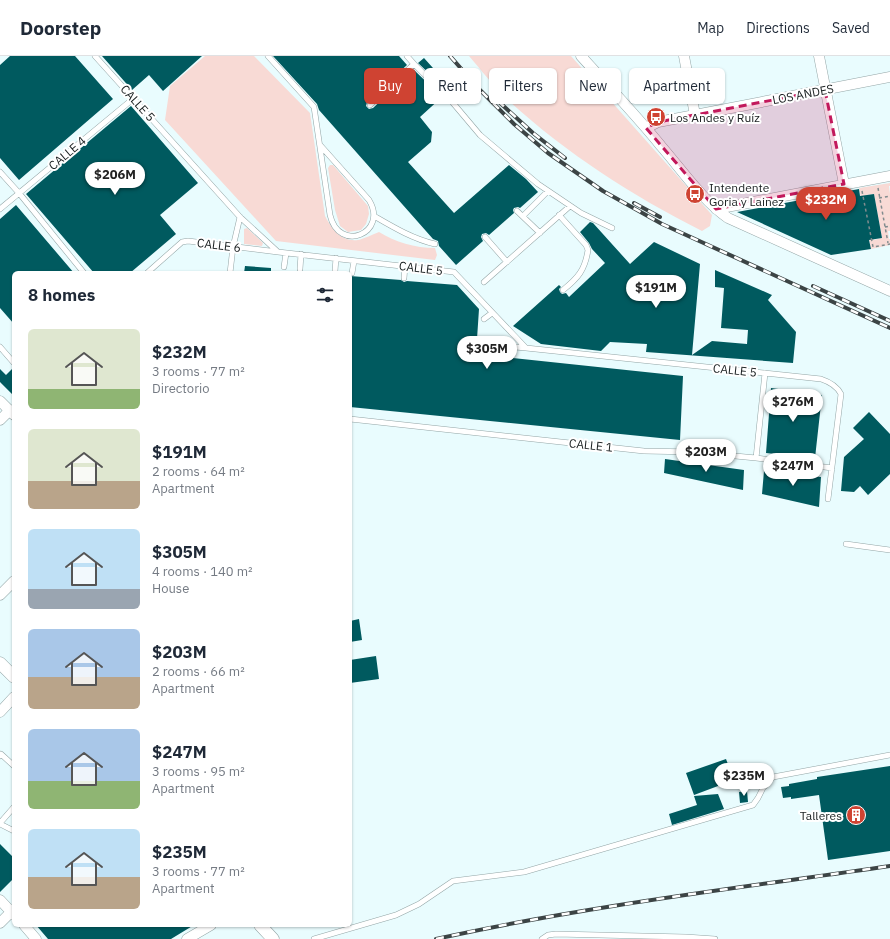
<!DOCTYPE html>
<meta charset="utf-8">
<style>
:root{--surface:#fff;--page:#f6f6f7;--text:#1f2937;--muted:#747a83;--line:#e0e1e3;--accent:#cf4332}
body{margin:0;font-family:"IBM Plex Sans",sans-serif;background:var(--page);color:var(--text);height:100vh;display:flex;flex-direction:column;font-size:15px;white-space:nowrap}
*{box-sizing:border-box;margin:0}
p{font-size:13px;color:var(--muted)}
.icon{flex:none;width:22px;height:22px;fill:none;stroke:currentColor;stroke-width:2;stroke-linecap:round;stroke-linejoin:round}
.map{position:relative;flex:1;overflow:hidden}
.drawer{position:absolute;left:12px;top:215px;width:340px;height:656px;display:flex;flex-direction:column;background:var(--surface);border-radius:6px;box-shadow:0 1px 3px #0004}
.drawer>*{flex:none}
.banner{position:absolute;left:364px;top:12px;width:380px;height:36px;display:flex;gap:8px}
.price{position:absolute;translate:-50% -34px;padding:0 9px;border-radius:14px;background:#fff;color:#222;font-size:13px;line-height:26px;filter:drop-shadow(0 1px 2px #0008)}
.price::after{content:'';position:absolute;left:50%;top:24px;width:12px;height:9px;margin-left:-6px;background:inherit;clip-path:polygon(0 0,100% 0,50% 100%)}
.price.current{background:var(--accent);color:#fff}
ul{padding:0;list-style:none}
li{display:flex;align-items:center;gap:12px;height:100px;padding:0 16px}
li span{display:grid;place-items:center;flex:none;width:112px;height:80px;border-radius:6px;color:#555}
li>.icon{margin-inline-start:auto}
span .icon{width:48px;height:48px;fill:#fffc;stroke-width:1}
li b{font-size:17px}
h2{display:flex;justify-content:space-between;align-items:center;height:48px;padding:0 16px;font-size:17px}
.tag{padding:0 14px;border-radius:6px;background:var(--surface);box-shadow:0 1px 3px #0004;font-size:14px;line-height:36px}
.tag.current{background:var(--accent);color:#fff}
header{display:flex;align-items:center;gap:24px;box-sizing:border-box;height:56px;padding:0 20px;background:var(--surface);border-bottom:1px solid var(--line)}
header strong{font-size:19px}
nav{display:flex;gap:22px;margin-inline-start:auto;font-size:14px}
.map>svg:first-child{display:block}
.green{fill:#f8dad5;fill-rule:evenodd}
.building{fill:#005a5f}
.lines{fill:none;stroke-linecap:round;stroke-linejoin:round}
.service-casing{stroke:#93a5a6;stroke-width:6}
.minor-casing{stroke:#93a5a6;stroke-width:11}
.tertiary-casing{stroke:#93a5a6;stroke-width:13}
.path{stroke:#808c8e;stroke-width:1.5;stroke-dasharray:3 3;stroke-linecap:butt}
.service{stroke:#fff;stroke-width:5}
.minor{stroke:#fff;stroke-width:10}
.tertiary{stroke:#fff;stroke-width:12}
.rail-casing{stroke:#3c4445;stroke-width:4}
.rail{stroke:#fff;stroke-width:2.5;stroke-dasharray:8;stroke-linecap:butt}
.marked{fill:#c2185b;fill-opacity:0.2;stroke:#c2185b;stroke-width:3;stroke-dasharray:8 5;stroke-linejoin:round}
.labels{text-anchor:middle;dominant-baseline:central;stroke-width:4;stroke-linejoin:round;paint-order:stroke}
.street-label{font-size:12px;fill:#181e1f;stroke:#fff}
.poi-label{font-size:12px;fill:#181e1f;stroke:#fff;text-anchor:start}
</style>
<header>
<strong>Doorstep</strong>
<nav><a>Map</a><a>Directions</a><a>Saved</a></nav>
</header>
<div class="map">
<svg width="890" height="883" viewBox="0 0 890 883">
<rect width="100%" height="100%" fill="#e9fcfe"/>
<path class="green" d="M 205,0 L 254,0 L 310,57 L 325,160 C 332,173 341,186 358,184 C 364,183 373,178 379,176 C 395,186 415,192 435,192 L 437,199 L 435,204 L 276,185 L 165,64 L 170,30 Z
M 469,0 L 571,0 L 712,159 L 710,170 L 702,175 C 633,140 567,98 509,45 C 495,32 482,15 469,0 Z
M 330,109 L 333,109 L 368,150 L 369,158 L 366,168 L 361,174 L 348,176 L 340,170 L 335,154 L 328,112 Z
M 890,127 L 890,130 L 889,130 L 890,138 L 890,175 L 888,175 L 889,183 L 890,183 L 890,189 L 871,193 L 859,132 ZM 874,138 L 882,182 L 874,184 L 866,139 Z
M 247,172 L 263,187 L 262,190 L 244,188 L 244,173 Z"/>
<path class="building" d="M 10,0 L 75,0 L 113,43 L 19,124 L 0,102 L 0,9 Z
M 102,0 L 202,0 L 163,35 L 149,19 L 132,34 Z
M 273,0 L 399,0 L 407,9 L 367,46 L 366,50 L 369,53 L 373,52 L 414,14 L 442,41 L 420,61 L 432,76 L 431,86 L 408,106 L 454,157 L 509,109 L 526,123 L 538,136 L 520,152 L 518,151 L 514,152 L 513,154 L 514,157 L 489,179 L 486,177 L 482,178 L 481,181 L 483,185 L 456,209 L 439,190 L 438,185 L 433,183 L 319,54 L 317,48 Z
M 424,2 L 442,22 L 438,26 L 418,7 Z
M 131,50 L 198,127 L 160,159 L 176,178 L 130,217 L 94,217 L 26,138 Z
M 859,133 L 860,140 L 874,138 L 882,182 L 869,184 L 871,193 L 831,199 L 737,156 Z
M 16,149 L 74,217 L 14,217 L 14,268 L 0,252 L 0,163 Z
M 590,166 L 593,167 L 630,208 L 654,186 L 700,208 L 692,299 L 712,285 L 747,288 L 748,274 L 721,272 L 724,232 L 715,231 L 715,214 L 772,239 L 768,244 L 796,276 L 793,307 L 646,296 L 647,288 L 610,286 L 601,295 L 541,288 L 513,270 L 559,229 L 561,231 L 559,233 L 560,236 L 562,238 L 566,237 L 569,241 L 605,207 L 592,193 L 589,187 L 580,176 Z
M 245,210 L 271,212 L 271,217 L 244,217 Z
M 350,220 L 401,224 L 404,226 L 407,225 L 457,229 L 479,253 L 476,298 L 683,320 L 680,384 L 350,351 Z
M 14,311 L 14,340 L 0,326 L 0,313 L 6,319 Z
M 771,332 L 822,339 L 815,402 L 766,397 Z
M 869,356 L 890,378 L 890,418 L 868,439 L 860,430 L 854,436 L 841,435 L 844,401 L 864,383 L 853,372 Z
M 665,403 L 744,414 L 743,434 L 664,417 Z
M 764,415 L 821,421 L 819,451 L 762,438 Z
M 359,563 L 362,584 L 350,586 L 350,565 Z
M 376,600 L 379,623 L 350,627 L 350,604 Z
M 726,703 L 734,724 L 694,739 L 686,717 Z
M 890,710 L 890,795 L 828,804 L 819,739 L 791,743 L 791,741 L 783,742 L 781,731 L 789,730 L 789,728 L 817,723 L 817,721 Z
M 747,735 L 748,746 L 740,747 L 739,736 Z
M 718,738 L 724,753 L 672,769 L 669,758 L 697,749 L 694,740 Z
M 0,788 L 14,802 L 14,822 L 0,836 Z
M 36,869 L 194,869 L 171,883 L 48,883 Z"/>
<g class="lines">
<defs>
<path id="service" d="M 95,0 L 240,161 L 278,196 L 454,216 L 526,292 L 821,323 C 830,326 837,330 841,338 L 828,443
M 268,0 L 314,51 L 330,159 C 339,198 389,177 369,144 L 320,89
M 407,0 L 414,8
M 370,49 L 414,8 L 453,47 L 480,79 L 538,128 L 581,157 L 612,172
M 0,116 L 19,137 L 84,217
M 0,153 L 134,42
M 517,155 L 540,177
M 559,159 L 586,189 L 588,194 C 585,214 578,222 563,234
M 374,160 C 393,171 413,183 435,188
M 523,160 L 548,135
M 485,181 L 507,206
M 284,211 L 286,197
M 300,213 L 301,198
M 335,215 L 336,202
M 147,217 L 182,186 L 188,185 L 278,196
M 230,217 L 233,191 L 240,161
M 352,217 L 354,205
M 404,222 L 405,210
M 484,226 L 570,150
M 484,263 L 492,257
M 482,288 L 526,292
M 0,291 L 14,307
M 350,363 L 644,395 L 694,396 L 756,402 L 832,412
M 756,402 L 765,317
M 846,488 L 890,494
M 0,700 L 1,698 L 14,710
M 0,767 L 14,751
M 0,768 L 14,775
M 314,883 L 396,859 L 419,848 L 453,825 L 524,816 L 753,749 L 758,742 L 763,732 L 773,721 L 890,699
M 542,883 L 548,879 L 556,878 L 686,881 L 715,883"/>
<path id="minor" d="M 581,0 C 608,30 636,59 661,90 C 681,113 703,145 728,162 L 890,235
M 684,0 L 695,59
M 819,0 L 844,128
M 646,72 L 658,66 L 695,59 L 890,21
M 716,153 L 890,120
M 0,345 L 14,359
M 0,364 L 10,354
M 0,539 L 14,525
M 0,656 L 14,641
M 0,844 L 14,859
M 0,867 L 14,853
M 24,869 L 36,883
M 187,883 L 211,869"/>
<path id="tertiary" d="M 0,607 L 14,621
M 260,869 L 273,883"/>
</defs>
<use href="#service" class="service-casing"/>
<use href="#minor" class="minor-casing"/>
<use href="#tertiary" class="tertiary-casing"/>
<path class="path" d="M 878,132 L 888,187
M 862,135 L 873,191 L 890,188
M 879,142 L 890,140
M 885,171 L 890,170"/>
<use href="#service" class="service"/>
<use href="#minor" class="minor"/>
<use href="#tertiary" class="tertiary"/>
<defs>
<path id="rail" d="M 450,0 L 479,33 L 514,68 L 548,97 L 603,135 L 662,168 L 890,272
M 498,45 L 533,77 L 565,102
M 634,147 L 660,161
M 813,230 L 890,265
M 436,883 C 586,850 739,832 890,810"/>
</defs>
<use href="#rail" class="rail-casing"/>
<use href="#rail" class="rail"/>
</g>
<path class="marked" d="M 825,34 L 844,128 L 716,153 L 646,72 L 658,66 Z"/>
<defs>
<symbol id="bus-disc" viewBox="-11 -11 22 22"><circle r="9.5" fill="#cf4332" stroke="#fff"/><path d="M-5-6H5V4H4V6H2V4H-2V6H-4V4H-5ZM-3.5-4V0h7V-4ZM-3.5 1.2v1.5H-2V1.2ZM2 1.2v1.5H3.5V1.2Z" fill="#fff"/></symbol>
<symbol id="building-disc" viewBox="-11 -11 22 22"><circle r="9.5" fill="#cf4332" stroke="#fff"/><path d="M-4-6H4V6H1V3H-1V6H-4ZM-2.5-4.3h1.7v1.8h-1.7ZM.8-4.3h1.7v1.8H.8ZM-2.5-1h1.7V.8h-1.7ZM.8-1h1.7V.8H.8Z" fill="#fff"/></symbol>
</defs>
<g fill-rule="evenodd">
<use href="#bus-disc" x="645" y="50" width="22" height="22"/>
<use href="#bus-disc" x="684" y="127" width="22" height="22"/>
<use href="#building-disc" x="845" y="748" width="22" height="22"/>
</g>
<g class="labels">
<g class="street-label">
<text transform="translate(803 38) rotate(-11)">LOS ANDES</text>
<text transform="translate(138 47) rotate(48)">CALLE 5</text>
<text transform="translate(67 97) rotate(-40)">CALLE 4</text>
<text transform="translate(219 189) rotate(7)">CALLE 6</text>
<text transform="translate(421 212) rotate(7)">CALLE 5</text>
<text transform="translate(735 314) rotate(6)">CALLE 5</text>
<text transform="translate(591 389) rotate(6)">CALLE 1</text>
</g>
<g class="poi-label">
<text x="670" y="61">Los Andes y Ruíz</text>
<text x="709" y="131">Intendente<tspan x="709" dy="14">Goria y Lainez</tspan></text>
<text x="842" y="759" text-anchor="end">Talleres</text>
</g>
</g>
</svg>
<b class="price" style="left:115px;top:140px">$206M</b>
<b class="price current" style="left:826px;top:165px">$232M</b>
<b class="price" style="left:656px;top:253px">$191M</b>
<b class="price" style="left:487px;top:314px">$305M</b>
<b class="price" style="left:793px;top:367px">$276M</b>
<b class="price" style="left:706px;top:417px">$203M</b>
<b class="price" style="left:793px;top:431px">$247M</b>
<b class="price" style="left:744px;top:741px">$235M</b>
<div class="banner">
<a class="tag current">Buy</a>
<a class="tag">Rent</a>
<a class="tag">Filters</a>
<a class="tag">New</a>
<a class="tag">Apartment</a>
</div>
<section class="drawer">
<h2>8 homes<svg class="icon" aria-label="filters" viewBox="0 0 24 24"><path d="M4 7h16M4 17h16"/><circle cx="9" cy="7" r="2"/><circle cx="15" cy="17" r="2"/></svg></h2>
<ul>
<li><span style="background:linear-gradient(#dfe7d0 75%,#8fb573 0)"><svg class="icon" aria-label="home" viewBox="0 0 24 24"><path d="M3 11l9-7 9 7M6 9v11h12V9"/></svg></span><div><b>$232M</b><p>3 rooms · 77 m²</p><p>Directorio</p></div></li>
<li><span style="background:linear-gradient(#dfe7d0 65%,#b9a48a 0)"><svg class="icon" aria-label="home" viewBox="0 0 24 24"><path d="M3 11l9-7 9 7M6 9v11h12V9"/></svg></span><div><b>$191M</b><p>2 rooms · 64 m²</p><p>Apartment</p></div></li>
<li><span style="background:linear-gradient(#bfe0f5 75%,#9aa5b1 0)"><svg class="icon" aria-label="home" viewBox="0 0 24 24"><path d="M3 11l9-7 9 7M6 9v11h12V9"/></svg></span><div><b>$305M</b><p>4 rooms · 140 m²</p><p>House</p></div></li>
<li><span style="background:linear-gradient(#a9c7e8 60%,#b9a48a 0)"><svg class="icon" aria-label="home" viewBox="0 0 24 24"><path d="M3 11l9-7 9 7M6 9v11h12V9"/></svg></span><div><b>$203M</b><p>2 rooms · 66 m²</p><p>Apartment</p></div></li>
<li><span style="background:linear-gradient(#a9c7e8 65%,#8fb573 0)"><svg class="icon" aria-label="home" viewBox="0 0 24 24"><path d="M3 11l9-7 9 7M6 9v11h12V9"/></svg></span><div><b>$247M</b><p>3 rooms · 95 m²</p><p>Apartment</p></div></li>
<li><span style="background:linear-gradient(#bfe0f5 60%,#b9a48a 0)"><svg class="icon" aria-label="home" viewBox="0 0 24 24"><path d="M3 11l9-7 9 7M6 9v11h12V9"/></svg></span><div><b>$235M</b><p>3 rooms · 77 m²</p><p>Apartment</p></div></li>
</ul>
</section>
</div>
